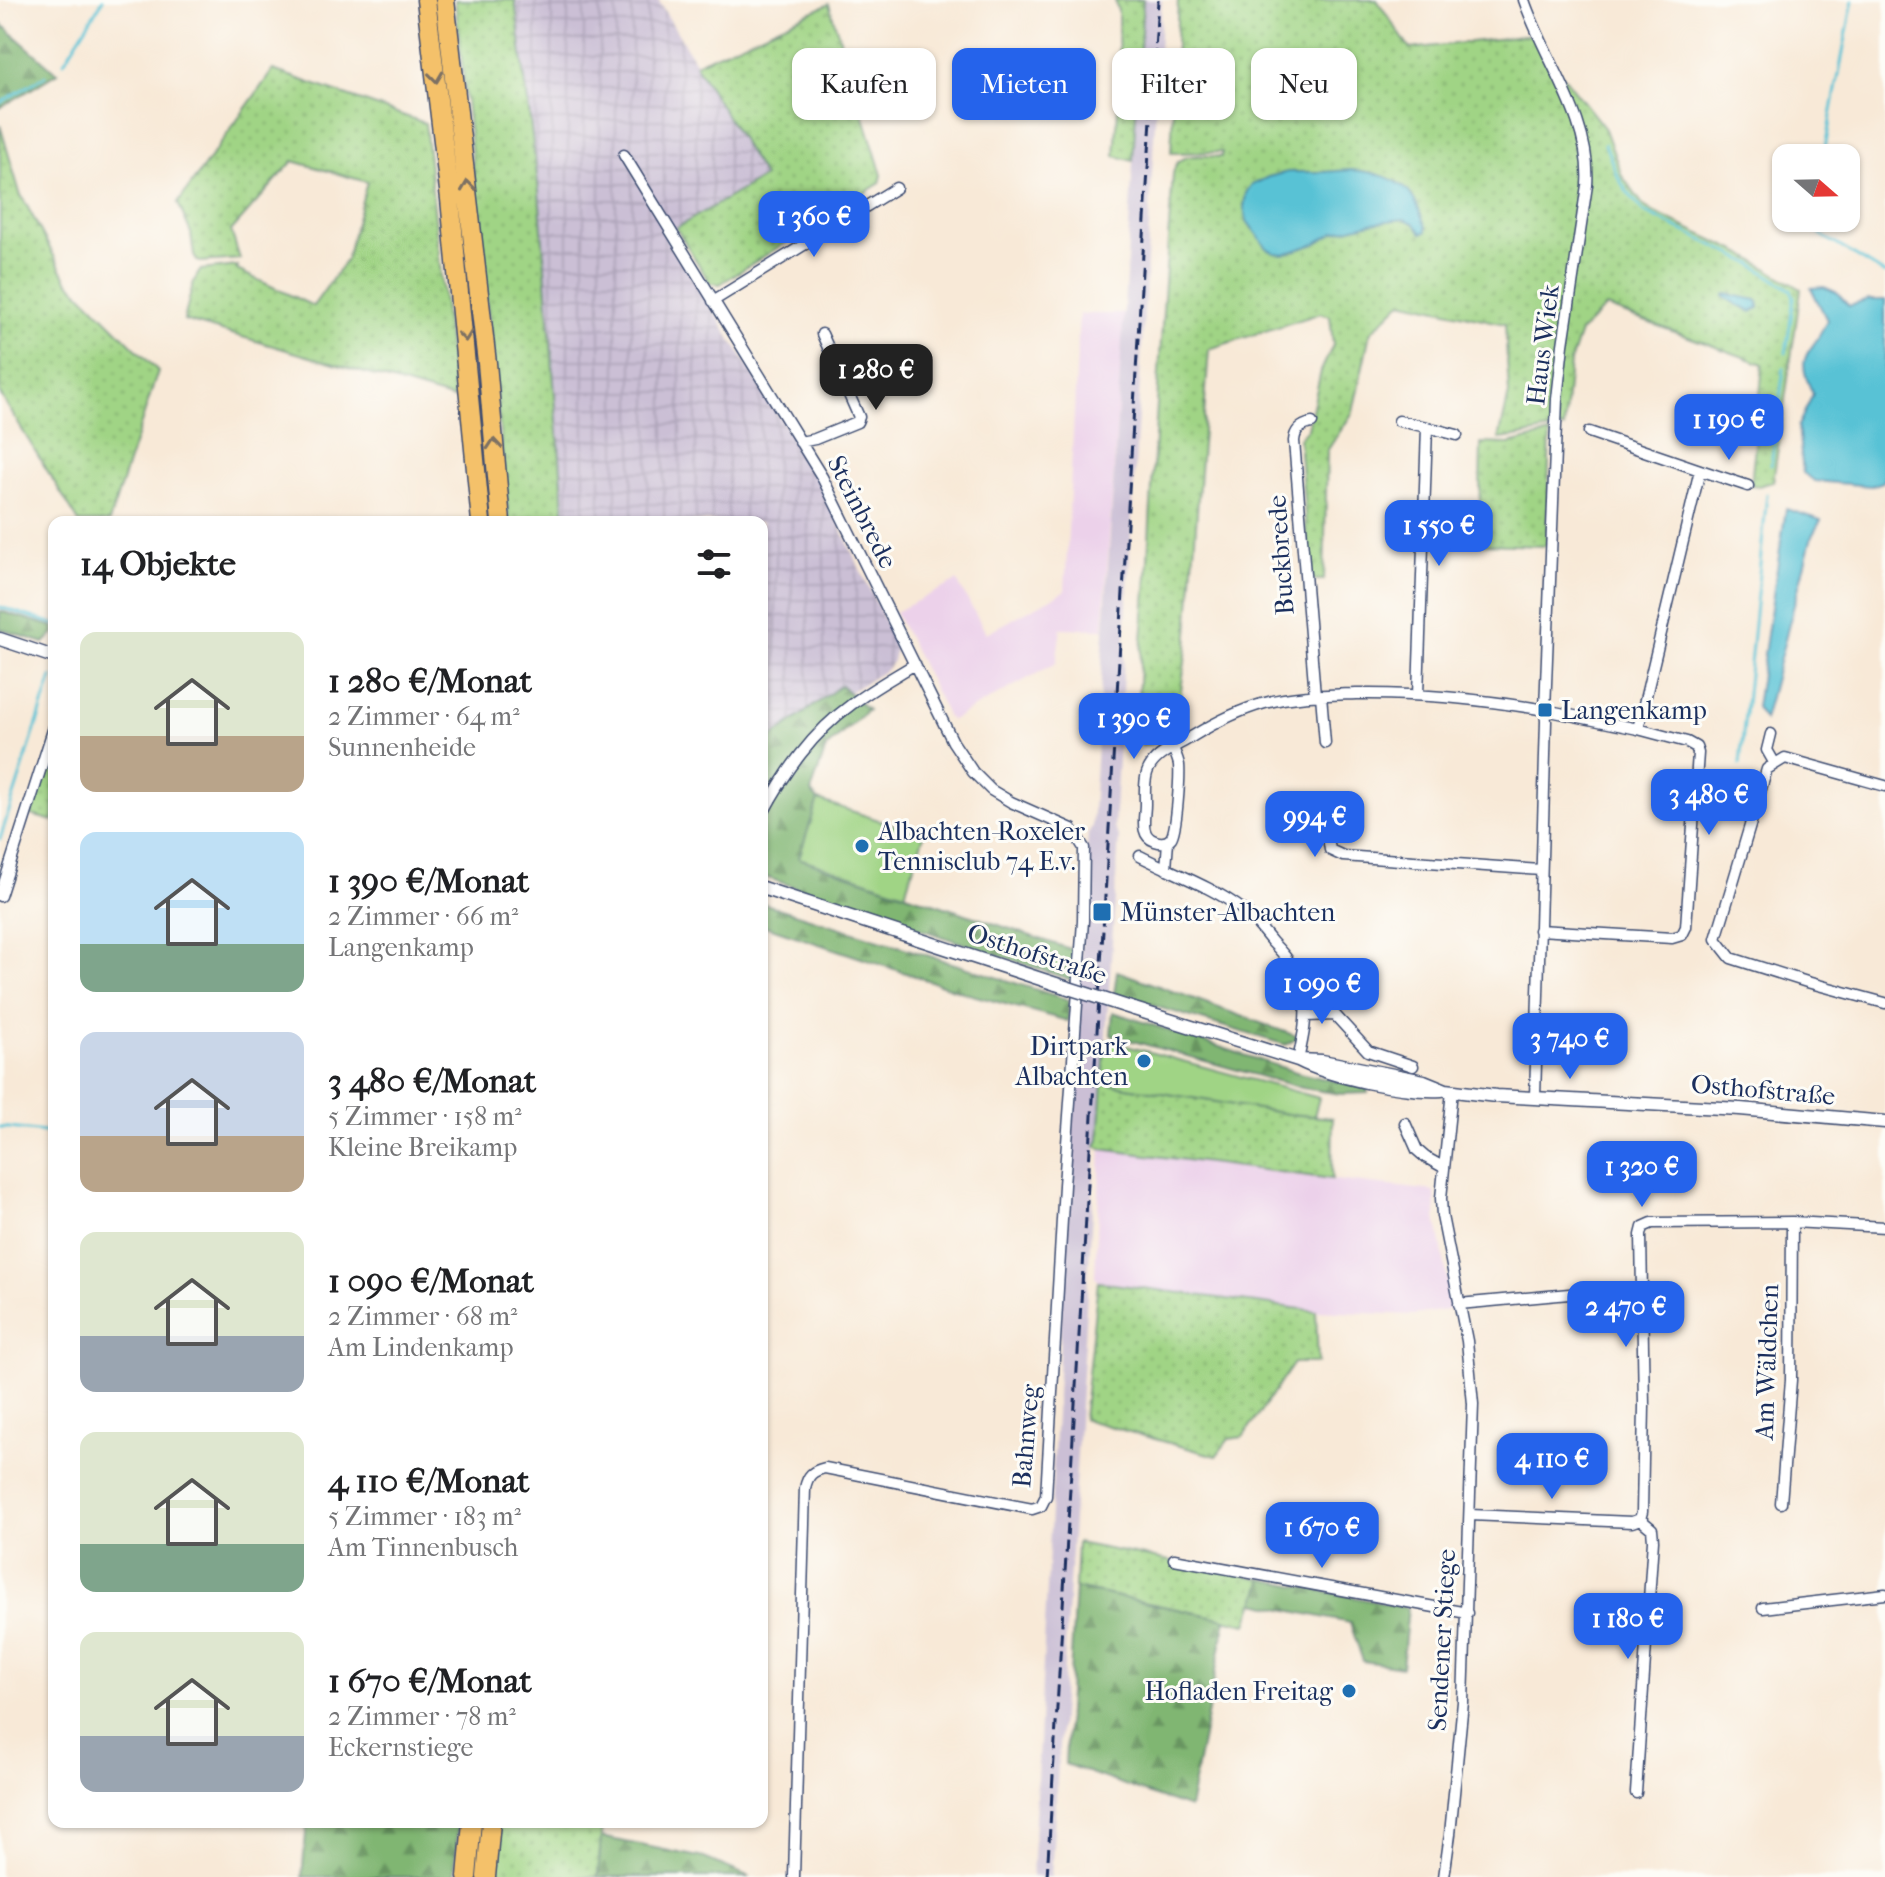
<!DOCTYPE html>
<html lang="de">
<meta charset="utf-8">
<style>
:root{--surface:#fff;--page:#f2f2f2;--text:#202124;--muted:#757577;--accent:#2563eb}
body{margin:0;font-family:"IM FELL French Canon",serif;background:var(--page);color:var(--text);height:100vh;display:flex;flex-direction:column;font-size:30px;white-space:nowrap}
*{box-sizing:border-box;margin:0}
p{font-size:26px;color:var(--muted)}
.icon{flex:none;width:44px;height:44px;fill:none;stroke:currentColor;stroke-width:2;stroke-linecap:round;stroke-linejoin:round}
.map{position:relative;flex:1;overflow:hidden}
.drawer{position:absolute;left:48px;top:516px;width:720px;height:1312px;display:flex;flex-direction:column;background:var(--surface);border-radius:16px;box-shadow:0 2px 6px #0004}
.drawer>*{flex:none}
.banner{position:absolute;left:792px;top:48px;width:760px;height:72px;display:flex;gap:16px}
.needle{width:52px;rotate:110deg}
.tools{position:absolute;left:1772px;top:144px;display:grid;gap:16px}
.tools a{display:grid;place-items:center;width:88px;height:88px;border-radius:16px;background:var(--surface);box-shadow:0 2px 6px #0004;font-size:40px}
.price{position:absolute;translate:-50% -68px;padding:0 18px;border-radius:16px;background:var(--accent);color:#fff;font-size:26px;line-height:52px;filter:drop-shadow(0 2px 4px #0008)}
.price::after{content:'';position:absolute;left:50%;top:48px;width:24px;height:18px;margin-left:-12px;background:inherit;clip-path:polygon(0 0,100% 0,50% 100%)}
.price.active{background:#222;color:#fff}
ul{padding:0;list-style:none}
li{display:flex;align-items:center;gap:24px;height:200px;padding:0 32px}
li span{display:grid;place-items:center;flex:none;width:224px;height:160px;border-radius:16px;color:#555}
li>.icon{margin-inline-start:auto}
span .icon{width:96px;height:96px;fill:#fffc;stroke-width:1}
li b{font-size:34px}
h2{display:flex;justify-content:space-between;align-items:center;height:96px;padding:0 32px;font-size:34px}
.chip{padding:0 28px;border-radius:16px;background:var(--surface);box-shadow:0 2px 6px #0004;font-size:28px;line-height:72px}
.chip.active{background:var(--accent);color:#fff}
.map>svg:first-child{display:block}
.built{fill:#ecd1ea}
.industrial{fill:url(#industrial-grid)}
.railway{fill:#cbbfd5}
.grass{fill:url(#grass-dots);stroke:#5e8272;stroke-width:2}
.forest{fill:url(#forest-firs);stroke:#4e7268;stroke-width:2}
.garden{fill:#a0d485;stroke:#5e8272;stroke-width:2}
.water{fill:#59c2d5;stroke:#3a789a;stroke-width:2}
.lines{fill:none;stroke-linecap:round;stroke-linejoin:round}
.stream{stroke:#59c2d5;stroke-width:3}
.minor-casing{stroke:#3c4b70;stroke-width:13}
.tertiary-casing{stroke:#3c4b70;stroke-width:15}
.motorway-casing{stroke:#3c4b70;stroke-width:21}
.minor{stroke:#fff;stroke-width:10}
.tertiary{stroke:#fff;stroke-width:12}
.motorway{stroke:#f4c16a;stroke-width:18}
.rail{stroke:#1b2f5e;stroke-width:3;stroke-dasharray:12 6;stroke-linecap:butt}
.tertiary-bridge-casing{stroke:#3c4b70;stroke-width:15;stroke-linecap:butt}
.tertiary-bridge{stroke:#fff;stroke-width:12}
.oneway{stroke:#7d7163}
.poi-dot{fill:#1f6fb2;stroke:#fdfcf7;stroke-width:3}
.labels{text-anchor:middle;dominant-baseline:central;stroke-width:6;stroke-linejoin:round;paint-order:stroke}
.street-label{font-size:26px;fill:#1b2f5e;stroke:#fdfcf7}
.poi-label{font-size:26px;fill:#1b2f5e;stroke:#fdfcf7;text-anchor:start}
</style>
<div class="map">
<svg width="1885" height="1877" viewBox="0 0 1885 1877">
<defs>
<pattern id="industrial-grid" width="8" height="8" patternUnits="userSpaceOnUse" patternTransform="scale(2)"><rect width="8" height="8" fill="#cbbfd5"/><path d="M0 4h8M4 0v8" fill="none" stroke="#aea4b9"/></pattern>
<pattern id="grass-dots" width="8" height="8" patternUnits="userSpaceOnUse" patternTransform="scale(2)"><rect width="8" height="8" fill="#a0d485"/><path d="M2 2h.1M6 6h.1" fill="none" stroke="#89b675" stroke-width="1.8" stroke-linecap="round"/></pattern>
<pattern id="forest-firs" width="22" height="20" patternUnits="userSpaceOnUse" patternTransform="scale(2)"><rect width="22" height="20" fill="#80b672"/><path d="M5 1l3.5 6h-7zM16 11l3.5 6h-7z" fill="#689461"/></pattern>
</defs>
<rect width="100%" height="100%" fill="#fdfcf7"/>
<filter id="ink" filterUnits="userSpaceOnUse"><feTurbulence type="fractalNoise" baseFrequency=".0125" numOctaves="2"/><feDisplacementMap in="SourceGraphic" scale="16" xChannelSelector="R" yChannelSelector="G"/><feConvolveMatrix kernelMatrix="1 2 1 2 8 2 1 2 1" color-interpolation-filters="sRGB"/></filter>
<filter id="wash" filterUnits="userSpaceOnUse"><feTurbulence type="fractalNoise" baseFrequency=".006" numOctaves="4" result="noise"/><feDisplacementMap in="SourceGraphic" scale="32" xChannelSelector="R" yChannelSelector="G"/><feGaussianBlur stdDeviation="1.8" result="paint"/><feColorMatrix in="noise" values="0 0 0 0 0 0 0 0 0 0 0 0 0 0 0 0 0 1.4 0 .05"/><feComposite in="paint" operator="in"/></filter>
<g filter="url(#wash)">
<rect width="100%" height="100%" fill="#f8e9d7"/>
<path class="built" d="M 1079,314 L 1124,314 L 1103,629 L 1061,628 L 1056,663 L 950,721 L 895,612 L 957,581 L 986,633 L 1065,591 Z
M 1101,1149 L 1299,1176 L 1435,1191 L 1436,1217 L 1453,1309 L 1414,1315 L 1316,1311 L 1098,1282 L 1095,1276 Z"/>
<path class="industrial" d="M 515,0 L 658,0 L 764,178 L 666,234 L 818,480 L 893,639 L 895,650 L 893,661 L 886,670 L 848,693 L 841,686 L 775,735 L 762,752 L 762,522 L 565,522 L 539,192 Z"/>
<path class="railway" d="M 1143,0 L 1162,0 L 1114,828 L 1119,837 L 1099,1140 L 1096,1146 L 1051,1877 L 1032,1877 L 1070,1144 L 1088,833 L 1092,827 Z"/>
<path class="grass" d="M 455,0 L 515,0 L 539,192 L 565,522 L 509,522 L 476,194 Z
M 1115,0 L 1143,0 L 1133,161 L 1115,156 L 1119,95 L 1118,11 Z
M 1178,0 L 1377,0 L 1410,49 L 1531,35 L 1605,129 L 1622,176 L 1644,206 L 1655,213 L 1743,254 L 1801,289 L 1773,482 L 1758,486 L 1751,485 L 1763,364 L 1606,307 L 1580,332 L 1570,362 L 1564,428 C 1542,430 1521,438 1499,439 L 1509,394 L 1505,324 L 1402,301 L 1370,333 L 1353,412 L 1327,451 L 1324,580 L 1310,580 L 1299,438 L 1308,428 L 1321,371 L 1333,345 L 1330,316 L 1321,313 L 1209,349 L 1187,648 L 1179,705 L 1170,729 L 1152,744 L 1142,745 L 1137,736 C 1137,676 1145,618 1148,559 C 1155,430 1163,302 1173,174 C 1174,169 1175,164 1179,161 C 1189,153 1210,156 1221,157 L 1222,152 L 1171,153 Z
M 829,4 L 882,175 L 880,183 L 720,284 L 710,283 L 676,228 L 764,177 L 695,64 Z
M 273,70 L 425,123 L 454,399 L 184,320 C 188,306 191,281 201,270 L 238,266 L 237,270 L 313,306 L 346,260 L 367,182 L 293,161 L 231,231 L 240,259 L 201,262 L 197,261 L 194,256 L 191,233 L 178,203 Z
M 0,125 L 20,193 L 67,280 L 158,371 L 109,522 L 79,522 L 0,394 Z
M 1550,434 L 1546,546 L 1479,544 L 1481,443 L 1509,444 Z
M 54,740 L 54,816 L 53,821 L 31,815 Z
M 1103,1083 L 1288,1114 L 1333,1118 L 1332,1179 L 1101,1149 L 1096,1146 L 1099,1140 Z
M 1098,1282 L 1316,1311 L 1318,1363 L 1294,1363 L 1243,1437 L 1229,1439 L 1216,1456 L 1083,1419 Z
M 1077,1543 L 1263,1579 L 1247,1624 L 1075,1588 Z
M 499,1822 L 602,1822 L 598,1877 L 495,1877 Z"/>
<path class="forest" d="M 0,23 L 57,73 L 0,108 Z
M 0,611 L 54,627 L 54,633 L 44,643 L 0,629 Z
M 841,685 L 868,710 L 826,748 L 811,792 L 818,800 L 799,858 L 1073,950 L 1072,980 L 762,876 L 762,752 L 775,735 Z
M 762,903 L 1069,1000 L 1068,1021 L 972,995 L 762,925 Z
M 1117,971 L 1299,1037 L 1286,1045 L 1114,994 Z
M 1113,1012 L 1299,1073 L 1367,1088 L 1368,1093 L 1341,1094 L 1302,1088 L 1111,1035 Z
M 1263,1579 L 1408,1608 L 1402,1667 L 1363,1661 L 1350,1623 L 1255,1603 Z
M 1075,1588 L 1226,1619 L 1189,1808 L 1065,1764 Z
M 307,1822 L 458,1822 L 454,1877 L 302,1877 Z
M 601,1837 L 704,1858 L 750,1877 L 598,1877 Z"/>
<path class="garden" d="M 818,800 L 924,835 L 905,893 L 799,858 Z
M 1105,1040 L 1319,1098 L 1314,1116 L 1288,1114 L 1103,1083 Z"/>
<path class="water" d="M 1350,170 C 1372,171 1402,178 1413,198 C 1419,207 1422,218 1426,227 L 1426,232 L 1422,233 L 1414,223 L 1404,219 L 1371,223 L 1335,232 L 1315,244 L 1284,254 L 1275,253 L 1267,248 L 1247,221 L 1244,207 L 1246,193 L 1252,185 L 1268,177 L 1288,172 L 1323,172 Z
M 1824,287 L 1836,292 L 1849,306 L 1869,300 L 1885,300 L 1885,476 L 1883,482 L 1871,486 L 1815,481 L 1803,473 L 1798,426 L 1813,394 C 1792,350 1813,357 1827,320 L 1811,288 Z
M 1726,294 L 1757,300 L 1759,303 L 1759,308 L 1752,312 L 1739,306 L 1726,298 L 1724,296 Z
M 1786,509 L 1821,520 L 1812,536 L 1764,720 L 1756,707 Z"/>
<g class="lines">
<path class="stream" d="M 64,62 L 103,0
M 0,103 L 45,76
M 1605,144 L 1616,173 L 1625,189 L 1644,212 L 1752,264 L 1791,290 L 1794,297 L 1786,353
M 1823,158 L 1853,0
M 1812,218 L 1810,228 L 1885,274
M 1771,465 L 1784,368
M 0,607 L 54,624
M 1740,764 L 1767,494
M 0,839 L 52,677
M 0,1127 L 54,1133"/>
</g>
</g>
<g filter="url(#ink)">
<g class="lines">
<defs>
<path id="minor" d="M 1524,0 C 1544,59 1592,121 1587,185 L 1563,345 L 1557,399 L 1545,710 L 1638,729 L 1687,742 L 1696,747 L 1698,753 L 1686,927 L 1682,935 L 1672,938 L 1539,930
M 624,155 L 822,477 L 953,742 L 973,772 L 991,790 L 1011,802 L 1072,829 L 1084,848 L 1083,921 L 1064,1185 L 1046,1496 L 1041,1506 L 1032,1509 L 825,1468 C 812,1471 808,1475 805,1488 L 794,1877
M 713,301 L 896,188
M 1399,421 L 1427,427
M 1312,423 C 1302,425 1295,429 1294,441 L 1315,695
M 1589,432 L 1700,470 L 1638,729
M 800,442 L 815,439 L 857,422 L 859,417 L 822,334
M 1700,470 L 1748,486
M 1321,695 L 1325,743
M 1418,695 L 1427,427 L 1457,435
M 1771,734 L 1767,750 L 1775,764
M 1173,748 C 1175,753 1178,759 1179,765 C 1180,776 1177,829 1171,838 C 1167,843 1161,843 1155,841 C 1139,836 1145,817 1145,804 C 1145,794 1144,783 1147,773 C 1153,754 1178,746 1193,736 C 1216,722 1240,710 1265,703 C 1295,695 1326,695 1356,694 C 1420,693 1482,699 1545,710 L 1546,721 L 1535,1097
M 1885,786 L 1785,758 L 1767,769 L 1716,939 L 1731,958 L 1807,982 L 1885,1003
M 762,815 C 785,772 812,733 852,704 C 872,689 894,677 915,664
M 1327,830 L 1330,850 L 1343,856 L 1541,870
M 1140,856 C 1173,873 1213,887 1243,910 C 1254,919 1263,931 1272,942 C 1286,956 1300,973 1304,993 C 1308,1016 1303,1038 1298,1060
M 1166,869 L 1168,841
M 0,896 L 54,727
M 1306,1016 L 1335,1015 L 1368,1051 L 1413,1066
M 1405,1123 L 1417,1150 L 1425,1157 L 1443,1167
M 1459,1304 L 1580,1293 L 1588,1296 L 1642,1292 L 1641,1235 L 1643,1227 L 1652,1223 L 1792,1222 L 1885,1227
M 1781,1503 L 1791,1380 L 1792,1222
M 1470,1515 L 1632,1522 L 1640,1519 L 1652,1529 L 1653,1540 L 1636,1793
M 1640,1519 L 1642,1512 L 1644,1406 L 1642,1292
M 1174,1559 L 1467,1613
M 1763,1608 L 1885,1594
M 1444,1877 L 1450,1834 L 1463,1702 L 1473,1404 L 1467,1341 L 1442,1216 L 1441,1198 L 1452,1091"/>
<path id="tertiary" d="M 0,639 L 54,657
M 762,888 L 1056,984
M 1134,1009 L 1298,1060 C 1333,1078 1404,1092 1442,1090
M 1298,1060 L 1322,1061 L 1424,1081 L 1446,1090 L 1496,1096 L 1740,1109 L 1885,1122"/>
<path id="motorway" d="M 426,0 L 450,199 L 481,522
M 445,0 L 487,363 L 501,522
M 467,1877 L 472,1822
M 486,1877 L 491,1822"/>
</defs>
<use href="#minor" class="minor-casing"/>
<use href="#tertiary" class="tertiary-casing"/>
<use href="#motorway" class="motorway-casing"/>
<use href="#minor" class="minor"/>
<use href="#tertiary" class="tertiary"/>
<use href="#motorway" class="motorway"/>
<path class="rail" d="M 1047,1877 L 1158,0"/>
<defs>
<path id="tertiary-bridge" d="M 1056,984 L 1134,1009"/>
</defs>
<use href="#tertiary-bridge" class="tertiary-bridge-casing"/>
<use href="#tertiary-bridge" class="tertiary-bridge"/>
</g>
<defs><path id="oneway-chevron" d="M-2-3.5L2.5 0L-2 3.5" fill="none" stroke-width="1.6" stroke-linecap="round" stroke-linejoin="round" transform="scale(2)"/></defs>
<g class="oneway">
<use href="#oneway-chevron" transform="translate(436 77) rotate(83)"/>
<use href="#oneway-chevron" transform="translate(468 186) rotate(-97)"/>
<use href="#oneway-chevron" transform="translate(465 336) rotate(84)"/>
<use href="#oneway-chevron" transform="translate(494 444) rotate(-95)"/>
</g>
</g>
<g class="poi-dot">
<rect x="1537" y="702" width="16" height="16" rx="4"/>
<circle cx="862" cy="846" r="8"/>
<rect x="1092" y="902" width="20" height="20" rx="4"/>
<circle cx="1144" cy="1061" r="8"/>
<circle cx="1349" cy="1691" r="8"/>
</g>
<g class="labels">
<g class="street-label">
<text transform="translate(1543 345) rotate(-83)">Haus Wiek</text>
<text transform="translate(862 512) rotate(63)">Steinbrede</text>
<text transform="translate(1281 555) rotate(-94)">Buckbrede</text>
<text transform="translate(1037 954) rotate(18)">Osthofstraße</text>
<text transform="translate(1763 1090) rotate(5)">Osthofstraße</text>
<text transform="translate(1767 1362) rotate(-88)">Am Wäldchen</text>
<text transform="translate(1026 1436) rotate(-85)">Bahnweg</text>
<text transform="translate(1442 1640) rotate(-87)">Sendener Stiege</text>
</g>
<g class="poi-label">
<text x="1561" y="710">Langenkamp</text>
<text x="878" y="831">Albachten-Roxeler<tspan x="878" dy="30">Tennisclub 74 E.v.</tspan></text>
<text x="1120" y="912">Münster-Albachten</text>
<text x="1128" y="1046" text-anchor="end">Dirtpark<tspan x="1128" dy="30">Albachten</tspan></text>
<text x="1333" y="1691" text-anchor="end">Hofladen Freitag</text>
</g>
</g>
</svg>
<div class="tools">
<a><svg class="needle" viewBox="-14 -14 28 28"><path d="M0-13l5 13h-10z" fill="#e53935"/><path d="M0 13l5-13h-10z" fill="#757577"/></svg></a>
</div>
<b class="price" style="left:814px;top:259px">1 360 €</b>
<b class="price active" style="left:876px;top:412px">1 280 €</b>
<b class="price" style="left:1729px;top:462px">1 190 €</b>
<b class="price" style="left:1439px;top:568px">1 550 €</b>
<b class="price" style="left:1134px;top:761px">1 390 €</b>
<b class="price" style="left:1709px;top:837px">3 480 €</b>
<b class="price" style="left:1315px;top:859px">994 €</b>
<b class="price" style="left:1322px;top:1026px">1 090 €</b>
<b class="price" style="left:1570px;top:1081px">3 740 €</b>
<b class="price" style="left:1642px;top:1209px">1 320 €</b>
<b class="price" style="left:1626px;top:1349px">2 470 €</b>
<b class="price" style="left:1552px;top:1501px">4 110 €</b>
<b class="price" style="left:1322px;top:1570px">1 670 €</b>
<b class="price" style="left:1628px;top:1661px">1 180 €</b>
<div class="banner">
<a class="chip">Kaufen</a>
<a class="chip active">Mieten</a>
<a class="chip">Filter</a>
<a class="chip">Neu</a>
</div>
<section class="drawer">
<h2>14 Objekte<svg class="icon" aria-label="filters" viewBox="0 0 24 24"><path d="M4 7h16M4 17h16"/><circle cx="9" cy="7" r="2"/><circle cx="15" cy="17" r="2"/></svg></h2>
<ul>
<li><span style="background:linear-gradient(#dfe7d0 65%,#b9a48a 0)"><svg class="icon" aria-label="home" viewBox="0 0 24 24"><path d="M3 11l9-7 9 7M6 9v11h12V9"/></svg></span><div><b>1 280 €/Monat</b><p>2 Zimmer · 64 m²</p><p>Sunnenheide</p></div></li>
<li><span style="background:linear-gradient(#bfe0f5 70%,#7fa58c 0)"><svg class="icon" aria-label="home" viewBox="0 0 24 24"><path d="M3 11l9-7 9 7M6 9v11h12V9"/></svg></span><div><b>1 390 €/Monat</b><p>2 Zimmer · 66 m²</p><p>Langenkamp</p></div></li>
<li><span style="background:linear-gradient(#c9d6e8 65%,#b9a48a 0)"><svg class="icon" aria-label="home" viewBox="0 0 24 24"><path d="M3 11l9-7 9 7M6 9v11h12V9"/></svg></span><div><b>3 480 €/Monat</b><p>5 Zimmer · 158 m²</p><p>Kleine Breikamp</p></div></li>
<li><span style="background:linear-gradient(#dfe7d0 65%,#9aa5b1 0)"><svg class="icon" aria-label="home" viewBox="0 0 24 24"><path d="M3 11l9-7 9 7M6 9v11h12V9"/></svg></span><div><b>1 090 €/Monat</b><p>2 Zimmer · 68 m²</p><p>Am Lindenkamp</p></div></li>
<li><span style="background:linear-gradient(#dfe7d0 70%,#7fa58c 0)"><svg class="icon" aria-label="home" viewBox="0 0 24 24"><path d="M3 11l9-7 9 7M6 9v11h12V9"/></svg></span><div><b>4 110 €/Monat</b><p>5 Zimmer · 183 m²</p><p>Am Tinnenbusch</p></div></li>
<li><span style="background:linear-gradient(#dfe7d0 65%,#9aa5b1 0)"><svg class="icon" aria-label="home" viewBox="0 0 24 24"><path d="M3 11l9-7 9 7M6 9v11h12V9"/></svg></span><div><b>1 670 €/Monat</b><p>2 Zimmer · 78 m²</p><p>Eckernstiege</p></div></li>
</ul>
</section>
</div>
